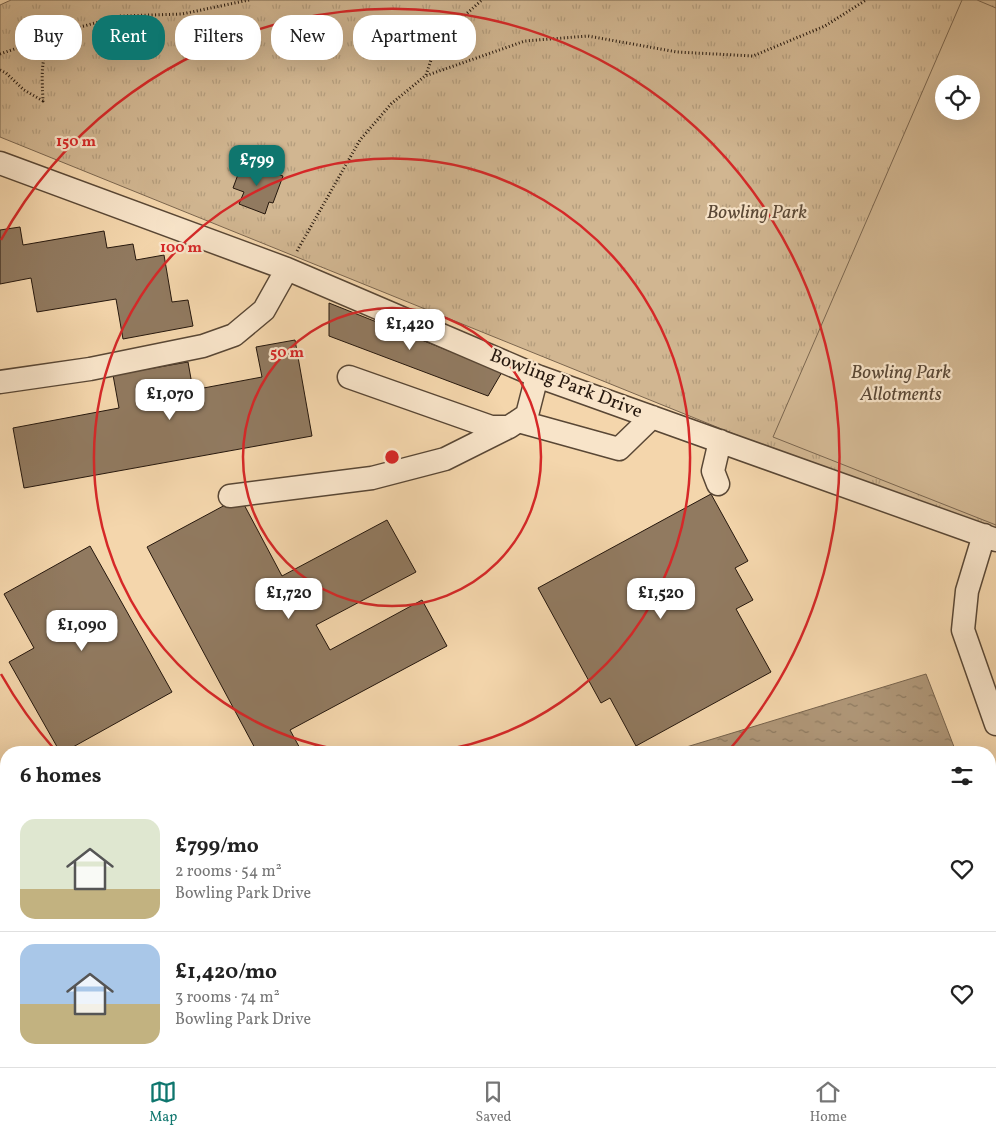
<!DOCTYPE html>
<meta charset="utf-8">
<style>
:root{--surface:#fff;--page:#f2f2f2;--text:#222;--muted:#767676;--line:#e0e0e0;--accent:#0f766e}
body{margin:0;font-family:Vollkorn,serif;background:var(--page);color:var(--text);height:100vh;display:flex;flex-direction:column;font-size:19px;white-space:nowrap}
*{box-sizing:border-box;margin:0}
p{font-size:16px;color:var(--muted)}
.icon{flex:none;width:28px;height:28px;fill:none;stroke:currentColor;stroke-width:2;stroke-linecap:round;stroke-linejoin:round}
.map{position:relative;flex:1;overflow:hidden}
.details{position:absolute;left:0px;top:746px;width:996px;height:321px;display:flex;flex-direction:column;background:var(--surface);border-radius:20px 20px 0 0;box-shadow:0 5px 20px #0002}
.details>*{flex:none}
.banner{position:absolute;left:15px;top:15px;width:500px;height:45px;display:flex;gap:10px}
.tools{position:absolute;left:935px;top:75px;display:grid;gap:10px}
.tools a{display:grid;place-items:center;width:45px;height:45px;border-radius:50%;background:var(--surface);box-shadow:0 5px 20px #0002;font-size:25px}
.price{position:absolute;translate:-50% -42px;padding:0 11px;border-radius:10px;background:#fff;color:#222;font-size:16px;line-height:32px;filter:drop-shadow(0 1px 2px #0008)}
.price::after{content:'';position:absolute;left:50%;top:30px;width:15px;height:11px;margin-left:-8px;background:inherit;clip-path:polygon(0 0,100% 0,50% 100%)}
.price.selected{background:var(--accent);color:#fff}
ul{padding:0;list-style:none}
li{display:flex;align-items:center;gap:15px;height:125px;padding:0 20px}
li+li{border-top:1px solid var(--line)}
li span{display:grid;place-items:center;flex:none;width:140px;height:100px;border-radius:15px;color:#555}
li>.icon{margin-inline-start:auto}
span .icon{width:60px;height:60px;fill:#fffc;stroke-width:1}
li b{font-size:21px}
h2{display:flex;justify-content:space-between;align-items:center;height:60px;padding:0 20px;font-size:21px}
.tag{padding:0 18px;border-radius:20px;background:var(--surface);box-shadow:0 5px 20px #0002;font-size:18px;line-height:45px}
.tag.selected{background:var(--accent);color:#fff}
.tabs{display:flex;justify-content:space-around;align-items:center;height:70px;border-top:1px solid var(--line);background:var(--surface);font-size:14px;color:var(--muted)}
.tabs a{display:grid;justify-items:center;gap:2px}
.tabs .selected{color:var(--accent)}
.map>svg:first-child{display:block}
.grass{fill:url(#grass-tufts);stroke:#7b664f;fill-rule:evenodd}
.garden{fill:#d1b691;stroke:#7b664f;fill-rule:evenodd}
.water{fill:url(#water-ripples);stroke:#77634c}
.building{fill:#917a60;stroke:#25170d}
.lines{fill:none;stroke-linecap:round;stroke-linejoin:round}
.minor-casing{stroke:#594735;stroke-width:25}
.path{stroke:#25170d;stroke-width:3;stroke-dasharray:1 2.5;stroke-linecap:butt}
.minor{stroke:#f8e4c9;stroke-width:22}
.ring{fill:none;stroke:#d62828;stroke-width:2.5}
.labels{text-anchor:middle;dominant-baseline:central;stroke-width:4.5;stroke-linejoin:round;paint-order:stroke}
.park-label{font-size:19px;font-style:italic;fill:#594735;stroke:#f8e4c9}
.street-label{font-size:19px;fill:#25170d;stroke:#f8e4c9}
.centre{fill:#d62828;stroke:#f8e4c9;stroke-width:2.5}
.ring-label{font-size:15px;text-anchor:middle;font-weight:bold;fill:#d62828;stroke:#f8e4c9;stroke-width:4.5;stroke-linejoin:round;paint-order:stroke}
</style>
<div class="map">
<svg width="996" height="1067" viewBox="0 0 996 1067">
<defs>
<pattern id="grass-tufts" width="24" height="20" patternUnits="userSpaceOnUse" patternTransform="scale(1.25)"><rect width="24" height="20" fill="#d1b691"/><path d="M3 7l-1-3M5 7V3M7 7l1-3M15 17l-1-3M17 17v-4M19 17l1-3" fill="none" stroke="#b39c7c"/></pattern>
<pattern id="water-ripples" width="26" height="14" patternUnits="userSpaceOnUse" patternTransform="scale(1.25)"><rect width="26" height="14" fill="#ae9576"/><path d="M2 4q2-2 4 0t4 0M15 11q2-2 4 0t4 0" fill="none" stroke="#8d795f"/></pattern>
</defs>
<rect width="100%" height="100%" fill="#f4d6ac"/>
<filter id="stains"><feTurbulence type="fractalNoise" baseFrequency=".004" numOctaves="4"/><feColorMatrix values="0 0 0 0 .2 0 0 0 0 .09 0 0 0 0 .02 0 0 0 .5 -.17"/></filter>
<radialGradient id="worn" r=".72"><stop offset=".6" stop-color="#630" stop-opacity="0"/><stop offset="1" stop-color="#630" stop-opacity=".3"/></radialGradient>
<path class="grass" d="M 11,0 L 996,0 L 996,540 L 0,137 L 0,5 ZM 944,84 L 971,84 L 971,111 L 944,111 Z"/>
<path class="garden" d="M 962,0 L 977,0 L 996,8 L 996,525 L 773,437 ZM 944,84 L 971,84 L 971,111 L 944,111 Z"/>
<path class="water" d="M 926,674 L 956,752 L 670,752 Z"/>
<path class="building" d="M 243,161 L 283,176 L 273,203 L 269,202 L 265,214 L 239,204 L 244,192 L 233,188 Z
M 20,227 L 23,245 L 104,231 L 107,248 L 133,244 L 136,260 L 164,255 L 172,302 L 188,300 L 193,326 L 123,339 L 116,299 L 37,312 L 31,278 L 0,284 L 0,230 Z
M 329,303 L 502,372 L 488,396 L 329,336 Z
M 295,340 L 312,436 L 24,488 L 13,428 L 119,408 L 113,375 L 188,362 L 193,390 L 262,377 L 256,347 Z
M 711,494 L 748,561 L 735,568 L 753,600 L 736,609 L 771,672 L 636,746 L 610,698 L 601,703 L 538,588 Z
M 240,497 L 282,576 L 387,520 L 416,572 L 316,625 L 330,650 L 422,600 L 447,646 L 290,730 L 302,752 L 257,752 L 147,547 Z
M 90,546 L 172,692 L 64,752 L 60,752 L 9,662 L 34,648 L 4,594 Z
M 996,914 L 996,1067 L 979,1067 L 978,1061 L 990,1061 L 990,915 Z
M 873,1061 L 893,1061 L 874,1065 Z"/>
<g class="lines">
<defs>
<path id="minor" d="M 0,163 L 287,269 L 537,376 L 996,540
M 349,377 L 491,427 L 509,427 L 527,415 L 537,376
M 0,382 L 90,369 L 203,346 L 234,335 L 264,310 L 287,269
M 518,421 L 619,449 L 652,417
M 718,484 L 713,471 L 720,441
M 230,496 L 372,478 L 445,459 L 509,427
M 984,535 L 967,591 L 963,630 L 996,724
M 990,902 L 996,900
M 0,958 L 6,958
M 699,1061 L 702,1067"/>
</defs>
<use href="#minor" class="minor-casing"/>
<path class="path" d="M 0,54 L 69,30 L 121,16 L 182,14 L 249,0
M 0,70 L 6,73 L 24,90 L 43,101 C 42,77 40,60 51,38
M 426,75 L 438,39 L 482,0
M 297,251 L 360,140 L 391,104 L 425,76 L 525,41 L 588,36 L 677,52 L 753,56 L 825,26 L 866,0
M 0,797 L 6,800
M 314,1061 L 315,1067"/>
<use href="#minor" class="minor"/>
</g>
<g class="ring">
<circle cx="392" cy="457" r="149"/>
<path d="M353 752A298 298 0 1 1 431 752"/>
<path d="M55 750A447 447 0 0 1 1 674M1 240A447 447 0 1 1 729 750"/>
</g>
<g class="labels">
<g class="park-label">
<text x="757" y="213">Bowling Park</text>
<text x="901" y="373">Bowling Park<tspan x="901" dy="22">Allotments</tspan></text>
</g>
<g class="street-label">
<text transform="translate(566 384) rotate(21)">Bowling Park Drive</text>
</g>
</g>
<circle cx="392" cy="457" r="8" class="centre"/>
<g class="ring-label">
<text x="76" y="146">150 m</text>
<text x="181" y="252">100 m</text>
<text x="287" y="357">50 m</text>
</g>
<rect width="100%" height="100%" filter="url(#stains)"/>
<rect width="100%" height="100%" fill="url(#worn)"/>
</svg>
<div class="tools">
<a><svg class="icon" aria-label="locate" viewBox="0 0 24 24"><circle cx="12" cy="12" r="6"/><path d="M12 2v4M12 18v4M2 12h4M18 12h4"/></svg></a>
</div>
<b class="price selected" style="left:257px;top:187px">£799</b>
<b class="price" style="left:410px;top:351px">£1,420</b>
<b class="price" style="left:170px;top:421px">£1,070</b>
<b class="price" style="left:289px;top:620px">£1,720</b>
<b class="price" style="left:661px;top:620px">£1,520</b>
<b class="price" style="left:82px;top:652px">£1,090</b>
<div class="banner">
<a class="tag">Buy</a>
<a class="tag selected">Rent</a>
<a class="tag">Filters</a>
<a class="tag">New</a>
<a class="tag">Apartment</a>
</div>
<section class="details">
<h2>6 homes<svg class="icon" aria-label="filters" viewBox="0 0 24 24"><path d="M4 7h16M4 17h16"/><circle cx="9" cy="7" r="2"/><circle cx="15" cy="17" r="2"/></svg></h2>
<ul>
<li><span style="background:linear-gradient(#dfe7d0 70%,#c2b280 0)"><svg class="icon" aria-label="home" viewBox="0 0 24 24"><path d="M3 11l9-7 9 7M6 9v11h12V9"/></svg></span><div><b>£799/mo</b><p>2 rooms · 54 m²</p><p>Bowling Park Drive</p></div><svg class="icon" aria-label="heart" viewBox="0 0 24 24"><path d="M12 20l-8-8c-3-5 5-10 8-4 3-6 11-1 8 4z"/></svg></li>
<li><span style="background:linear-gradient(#a9c7e8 60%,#c2b280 0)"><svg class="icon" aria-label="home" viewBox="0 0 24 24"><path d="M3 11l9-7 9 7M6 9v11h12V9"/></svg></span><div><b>£1,420/mo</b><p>3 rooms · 74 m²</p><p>Bowling Park Drive</p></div><svg class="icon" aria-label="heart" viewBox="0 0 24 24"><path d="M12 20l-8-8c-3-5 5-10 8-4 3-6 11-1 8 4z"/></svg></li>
</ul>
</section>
</div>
<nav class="tabs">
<a class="selected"><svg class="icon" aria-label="map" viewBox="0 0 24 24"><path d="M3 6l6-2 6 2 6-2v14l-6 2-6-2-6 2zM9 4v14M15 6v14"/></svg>Map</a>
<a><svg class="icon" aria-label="saved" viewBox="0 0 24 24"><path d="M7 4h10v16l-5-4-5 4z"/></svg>Saved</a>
<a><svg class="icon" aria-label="home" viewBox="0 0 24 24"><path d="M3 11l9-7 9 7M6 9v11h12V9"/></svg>Home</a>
</nav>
